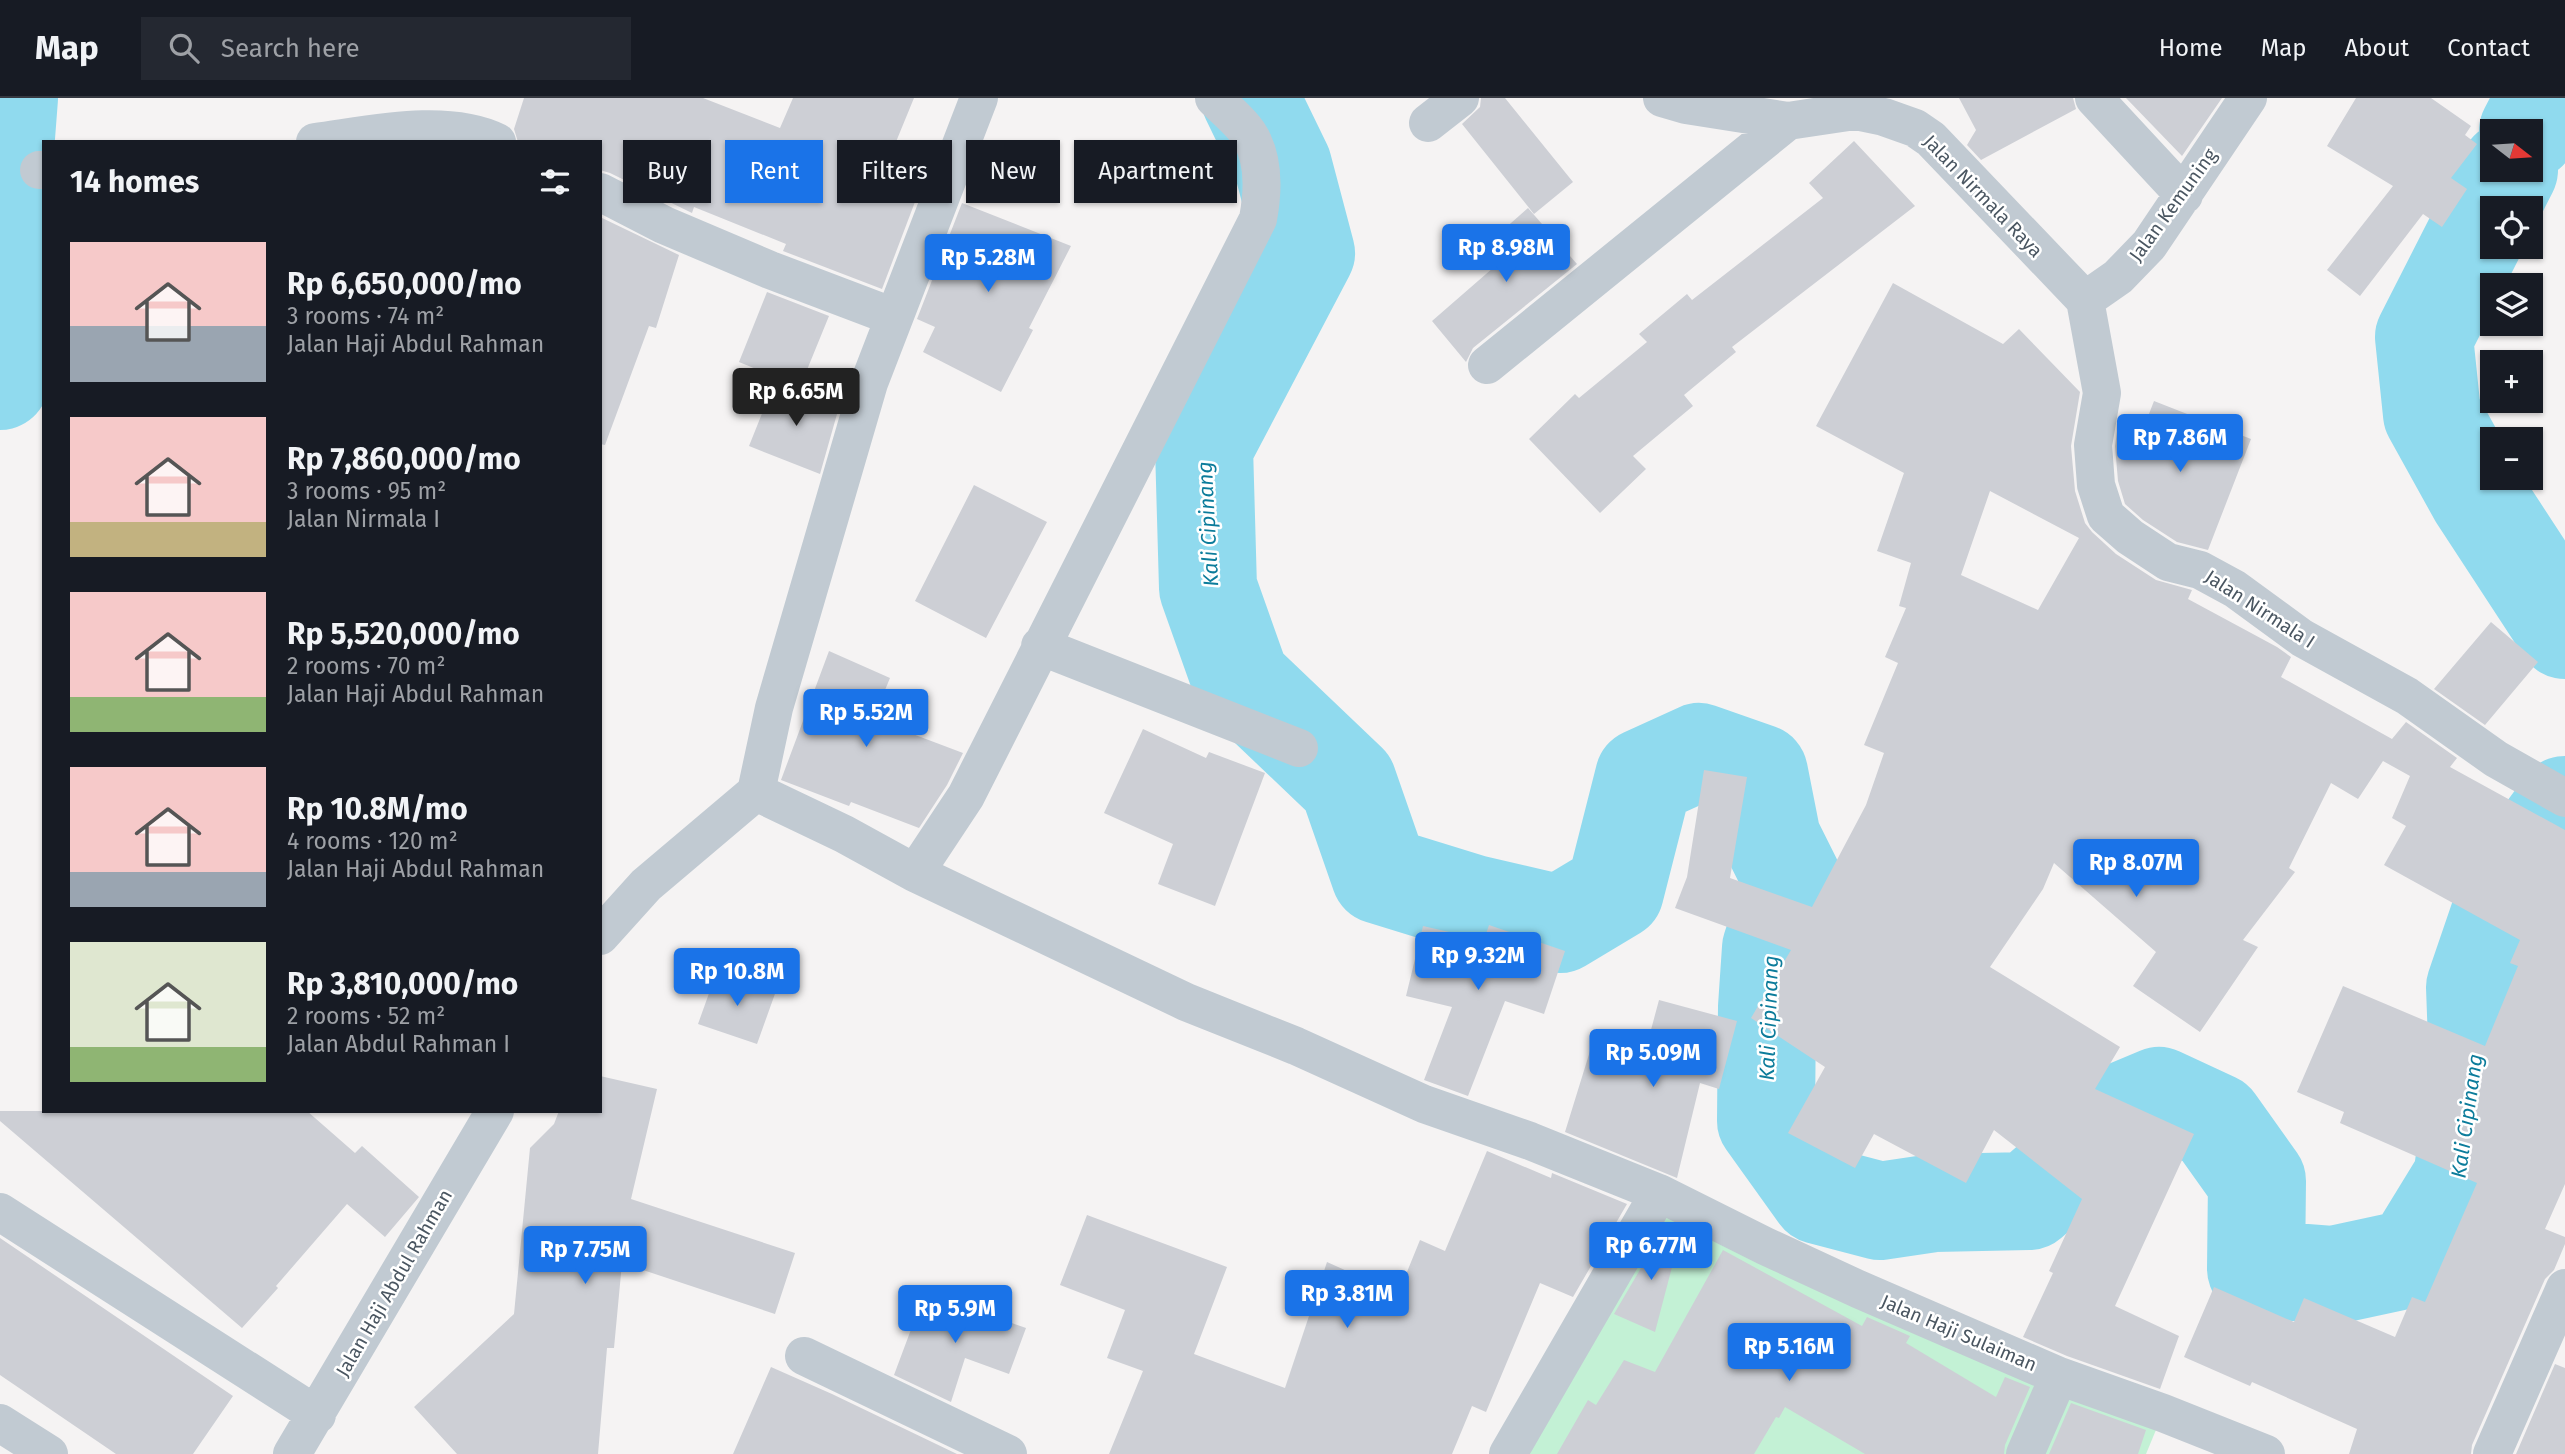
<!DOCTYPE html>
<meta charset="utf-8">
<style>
:root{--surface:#171b24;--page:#242831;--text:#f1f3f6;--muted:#9ea1a6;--line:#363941;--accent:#1a73e8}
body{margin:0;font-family:"Fira Sans",sans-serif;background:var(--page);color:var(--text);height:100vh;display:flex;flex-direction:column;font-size:26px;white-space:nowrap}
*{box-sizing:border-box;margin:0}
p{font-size:23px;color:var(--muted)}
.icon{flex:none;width:38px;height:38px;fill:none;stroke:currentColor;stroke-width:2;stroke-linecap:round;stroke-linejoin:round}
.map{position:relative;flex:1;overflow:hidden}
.drawer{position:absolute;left:42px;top:42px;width:560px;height:973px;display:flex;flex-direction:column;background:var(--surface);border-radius:0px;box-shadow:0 2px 5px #0004}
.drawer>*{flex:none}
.top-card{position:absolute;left:623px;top:42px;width:665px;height:63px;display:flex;gap:14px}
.needle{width:46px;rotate:107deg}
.controls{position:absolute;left:2480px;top:21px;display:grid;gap:14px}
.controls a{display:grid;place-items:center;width:63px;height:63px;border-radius:0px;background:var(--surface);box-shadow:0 2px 5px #0004;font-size:35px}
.price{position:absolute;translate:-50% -60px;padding:0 16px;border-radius:7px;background:var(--accent);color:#fff;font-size:23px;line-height:46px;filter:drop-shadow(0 2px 4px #0008)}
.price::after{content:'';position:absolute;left:50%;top:42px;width:21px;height:16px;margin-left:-10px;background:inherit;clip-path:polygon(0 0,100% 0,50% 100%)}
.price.active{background:#222;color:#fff}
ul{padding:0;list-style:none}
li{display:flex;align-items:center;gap:21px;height:175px;padding:0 28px}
li span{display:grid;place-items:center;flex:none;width:196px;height:140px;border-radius:0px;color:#555}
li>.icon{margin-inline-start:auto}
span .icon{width:84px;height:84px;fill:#fffc;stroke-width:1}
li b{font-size:30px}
h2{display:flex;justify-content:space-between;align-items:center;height:84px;padding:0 28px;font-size:30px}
.pill{padding:0 24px;border-radius:0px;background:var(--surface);box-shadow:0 2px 5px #0004;font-size:24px;line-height:63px}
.pill.active{background:var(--accent);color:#fff}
header{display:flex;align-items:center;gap:42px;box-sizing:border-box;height:98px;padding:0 35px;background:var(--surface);border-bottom:2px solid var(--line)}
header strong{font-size:33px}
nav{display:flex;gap:38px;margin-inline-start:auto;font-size:24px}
.search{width:490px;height:63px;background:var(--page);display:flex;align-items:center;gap:18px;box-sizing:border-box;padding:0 24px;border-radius:0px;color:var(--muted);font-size:26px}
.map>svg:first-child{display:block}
.green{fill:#c3f1d5}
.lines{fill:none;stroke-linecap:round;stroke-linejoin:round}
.river{stroke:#90daee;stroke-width:98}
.building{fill:#cdcfd5;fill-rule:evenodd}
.minor{stroke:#c1cad2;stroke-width:38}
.labels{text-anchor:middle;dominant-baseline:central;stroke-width:5;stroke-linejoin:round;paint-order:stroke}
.street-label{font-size:19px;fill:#4a5661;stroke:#fff}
.water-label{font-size:21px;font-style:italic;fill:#0c7c9b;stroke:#fff}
</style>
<header>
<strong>Map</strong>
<div class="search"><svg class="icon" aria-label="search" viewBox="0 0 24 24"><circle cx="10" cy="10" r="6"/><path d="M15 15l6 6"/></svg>Search here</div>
<nav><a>Home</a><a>Map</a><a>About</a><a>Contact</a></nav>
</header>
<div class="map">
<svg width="2565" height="1356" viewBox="0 0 2565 1356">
<rect width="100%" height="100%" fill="#f5f3f3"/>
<path class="green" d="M 1659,1095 L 2163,1315 L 2146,1356 L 1508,1356 Z"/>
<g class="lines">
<path class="river" d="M 1250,0 L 1283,68 L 1306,155 L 1204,349 L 1208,490 L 1241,583 L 1348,685 L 1380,777 L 1474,806 L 1560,826 L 1615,793 L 1644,679 L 1699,654 L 1759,675 L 1772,741 L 1793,783 L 1771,850 L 1767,909 L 1766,1023 L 1819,1097 L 1880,1113 L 1934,1105 L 2029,1103 L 2060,1076 L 2116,1016 L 2159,998 L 2215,1024 L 2257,1083 L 2256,1171 L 2334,1177 L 2413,1160 L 2462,1080 L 2478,970 L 2475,889 L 2513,778 L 2565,707
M 2528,33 L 2545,0
M 2509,72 L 2424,239 L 2432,316 L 2478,399 L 2565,532
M 0,283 L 10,266 L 4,65 L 9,0"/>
</g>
<path class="building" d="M 524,0 L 703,0 L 780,30 L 793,0 L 914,0 L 884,73 L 921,88 L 882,191 L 783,153 L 786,146 L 694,109 L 692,115 L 610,75 L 600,72 L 600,44 L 518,44 L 514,31 Z
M 1481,0 L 1505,0 L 1573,84 L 1534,116 L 1462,26 L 1480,9 Z
M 1959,0 L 2073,0 L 2076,11 L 1981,62 L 1967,47 L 1976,32 Z
M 2126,0 L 2222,0 L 2182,58 Z
M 2356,0 L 2431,0 L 2471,28 L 2465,37 L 2477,46 L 2451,80 L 2467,91 L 2442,129 L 2423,116 L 2360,198 L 2327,172 L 2393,88 L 2327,48 Z
M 1854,43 L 1915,108 L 1732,249 L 1736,254 L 1684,297 L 1693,308 L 1633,358 L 1646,371 L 1600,415 L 1529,341 L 1575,296 L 1579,300 L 1647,244 L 1639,236 L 1687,196 L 1692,202 L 1823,100 L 1809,85 Z
M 962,105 L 1071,148 L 1029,230 L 1033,232 L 1001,294 L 923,254 L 935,229 L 917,221 Z
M 1528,110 L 1577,166 L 1473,250 L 1466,264 L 1432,223 L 1509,156 L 1494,140 Z
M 600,119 L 679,157 L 656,230 L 649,228 L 605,347 L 600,346 Z
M 1893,185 L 2003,246 L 2019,231 L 2080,294 L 2071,348 L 2075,393 L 2085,425 L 2092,434 L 2116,456 L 2156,482 L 2192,492 L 2188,501 L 2277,549 L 2291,559 L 2281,579 L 2392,641 L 2406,624 L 2457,660 L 2450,669 L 2565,732 L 2565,1086 L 2545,1131 L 2565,1139 L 2565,1146 L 2554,1172 L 2545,1181 L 2472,1347 L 2471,1356 L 2349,1356 L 2357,1331 L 2252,1284 L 2250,1288 L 2184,1259 L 2214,1189 L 2294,1224 L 2304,1200 L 2395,1239 L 2412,1199 L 2425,1204 L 2477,1085 L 2340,1025 L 2344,1014 L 2297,994 L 2343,888 L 2485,948 L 2518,868 L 2510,865 L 2520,842 L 2384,767 L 2406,728 L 2392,720 L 2410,678 L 2383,663 L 2358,701 L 2331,685 L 2289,770 L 2295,774 L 2243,842 L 2258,849 L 2200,934 L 2133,888 L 2156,854 L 2054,765 L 2043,791 L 1990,869 L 2120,949 L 2095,991 L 2194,1036 L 2115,1208 L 2179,1238 L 2160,1291 L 2067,1258 L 2023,1239 L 2053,1175 L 2049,1173 L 2082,1101 L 1994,1032 L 1966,1085 L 1874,1036 L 1855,1070 L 1788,1035 L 1825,969 L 1751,920 L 1791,852 L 1675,810 L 1687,779 L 1704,672 L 1747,679 L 1730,780 L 1812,809 L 1866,707 L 1884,655 L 1864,647 L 1898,565 L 1885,559 L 1906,510 L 1899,508 L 1911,465 L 1877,453 L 1904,375 L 1816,328 ZM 1990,393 L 2079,440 L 2038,512 L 1961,477 Z
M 767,194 L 829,218 L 800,289 L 739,264 Z
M 775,283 L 839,309 L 820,376 L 749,348 Z
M 2154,303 L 2251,341 L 2208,452 L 2177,444 L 2143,422 L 2125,406 L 2118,383 L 2115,348 L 2117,334 L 2135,352 Z
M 974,387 L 1047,424 L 986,540 L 915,503 Z
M 2491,524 L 2538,564 L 2485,627 L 2434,591 Z
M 829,553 L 890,580 L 873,621 L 963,655 L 947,687 L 919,730 L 851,704 L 849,708 L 781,682 Z
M 1143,631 L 1206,660 L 1209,654 L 1265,675 L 1215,808 L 1158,786 L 1173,746 L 1104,715 Z
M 1489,827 L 1565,853 L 1544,916 L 1505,903 L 1468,998 L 1424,982 L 1452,909 L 1406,898 L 1423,828 L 1484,842 Z
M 717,873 L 776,893 L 757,946 L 698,926 Z
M 1659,902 L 1737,923 L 1719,991 L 1700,985 L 1677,1080 L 1565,1034 L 1590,953 L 1641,969 Z
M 600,978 L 657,991 L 631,1101 L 795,1155 L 775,1216 L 622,1165 L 614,1250 L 607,1250 L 598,1356 L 457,1356 L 414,1309 L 514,1216 L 530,1050 L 554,1026 L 559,1013 L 600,1013 Z
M 0,1013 L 307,1013 L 355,1055 L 362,1048 L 419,1099 L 385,1139 L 347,1106 L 276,1188 L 278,1190 L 242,1230 L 0,1023 Z
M 1487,1053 L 1551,1080 L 1552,1075 L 1627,1106 L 1573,1199 L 1540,1185 L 1486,1314 L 1472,1308 L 1452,1356 L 1109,1356 L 1143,1273 L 1107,1260 L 1125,1212 L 1060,1187 L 1087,1117 L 1227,1169 L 1194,1256 L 1285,1290 L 1327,1164 L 1398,1196 L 1420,1142 L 1445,1153 Z
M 1668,1124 L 1682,1131 L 1655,1234 L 1614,1216 Z
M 0,1140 L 233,1298 L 193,1356 L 116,1356 L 0,1277 Z
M 1723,1152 L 1862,1228 L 1867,1219 L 1910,1238 L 1906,1245 L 1996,1299 L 2005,1279 L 2030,1289 L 2005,1347 L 2004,1356 L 1865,1356 L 1785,1309 L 1779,1320 L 1776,1319 L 1754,1356 L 1557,1356 L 1588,1302 L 1596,1307 L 1624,1262 L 1655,1274 Z
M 925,1194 L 1026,1230 L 1009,1276 L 965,1260 L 951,1304 L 894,1277 Z
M 2555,1266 L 2565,1270 L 2565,1356 L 2516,1356 Z
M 771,1269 L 832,1296 L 957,1356 L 733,1356 Z
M 2071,1305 L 2146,1332 L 2138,1356 L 2049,1356 Z"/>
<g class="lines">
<path class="minor" d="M 1662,0 L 1686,7 L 1788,23 L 1855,13 L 1884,19 L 1915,30 L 1931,41 L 2085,202
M 2094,0 L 2184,97
M 1428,25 L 1460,0
M 315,44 C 369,37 446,19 497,44
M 39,72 L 44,72
M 600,94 L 664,127 L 770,172 L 894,219
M 2085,202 L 2102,295 L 2093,347 L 2096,387 L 2106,418 L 2130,439 L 2168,464 L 2200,472 L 2235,491 L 2302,540 L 2407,598 L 2496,661 L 2565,700
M 2085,202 L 2118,179 L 2149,147 L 2248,0
M 1487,267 L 1788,23
M 1040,548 L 1299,650
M 756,694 L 844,736 L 915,775 L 1186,904 L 1296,948 L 1424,1006 L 1530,1043 L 1659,1095 L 1765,1148 L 1858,1191 L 2059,1278 L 2163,1315 L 2266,1356
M 915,775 L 966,698 L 1258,121 C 1263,94 1265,60 1248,35 C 1240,23 1225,11 1214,0
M 600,838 L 646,787 L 756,694 L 774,610 L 869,285 L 979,0
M 0,1114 L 317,1317
M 804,1258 L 1008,1356
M 0,1325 L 49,1356
M 292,1356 L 495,1013
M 1508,1356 L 1659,1095
M 2025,1356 L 2059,1278
M 2492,1356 L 2565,1190"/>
</g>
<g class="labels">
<g class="street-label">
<text transform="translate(1983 98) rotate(46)">Jalan Nirmala Raya</text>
<text transform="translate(2173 107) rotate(-54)">Jalan Kemuning</text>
<text transform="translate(2260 511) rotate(33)">Jalan Nirmala I</text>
<text transform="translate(394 1185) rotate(-60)">Jalan Haji Abdul Rahman</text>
<text transform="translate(1959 1235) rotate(23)">Jalan Haji Sulaiman</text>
</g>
<g class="water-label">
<text transform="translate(1208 426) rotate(-93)">Kali Cipinang</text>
<text transform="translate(1769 920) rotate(-88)">Kali Cipinang</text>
<text transform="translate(2467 1018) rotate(-82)">Kali Cipinang</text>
</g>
</g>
</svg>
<div class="controls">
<a><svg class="needle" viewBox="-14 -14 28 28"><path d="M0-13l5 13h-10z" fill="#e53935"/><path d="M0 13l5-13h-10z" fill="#9ea1a6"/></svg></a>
<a><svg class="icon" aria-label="locate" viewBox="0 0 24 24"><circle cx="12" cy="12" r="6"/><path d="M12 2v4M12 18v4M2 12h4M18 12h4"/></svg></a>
<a><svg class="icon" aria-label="layers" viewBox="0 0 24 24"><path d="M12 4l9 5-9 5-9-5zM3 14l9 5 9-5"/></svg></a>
<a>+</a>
<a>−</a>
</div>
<b class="price" style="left:1506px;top:186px">Rp 8.98M</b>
<b class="price" style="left:988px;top:196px">Rp 5.28M</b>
<b class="price active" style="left:796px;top:330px">Rp 6.65M</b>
<b class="price" style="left:2180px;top:376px">Rp 7.86M</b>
<b class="price" style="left:866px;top:651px">Rp 5.52M</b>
<b class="price" style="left:2136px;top:801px">Rp 8.07M</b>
<b class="price" style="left:1478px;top:894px">Rp 9.32M</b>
<b class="price" style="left:737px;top:910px">Rp 10.8M</b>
<b class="price" style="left:1653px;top:991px">Rp 5.09M</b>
<b class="price" style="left:1651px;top:1184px">Rp 6.77M</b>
<b class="price" style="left:585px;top:1188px">Rp 7.75M</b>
<b class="price" style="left:1347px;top:1232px">Rp 3.81M</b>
<b class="price" style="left:955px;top:1247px">Rp 5.9M</b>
<b class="price" style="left:1789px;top:1285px">Rp 5.16M</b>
<div class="top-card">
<a class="pill">Buy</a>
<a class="pill active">Rent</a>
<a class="pill">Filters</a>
<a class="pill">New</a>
<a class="pill">Apartment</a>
</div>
<section class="drawer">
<h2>14 homes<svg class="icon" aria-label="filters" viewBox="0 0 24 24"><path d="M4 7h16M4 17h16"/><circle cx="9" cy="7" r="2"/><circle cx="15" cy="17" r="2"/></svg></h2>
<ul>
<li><span style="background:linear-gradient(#f6c9c9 60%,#9aa5b1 0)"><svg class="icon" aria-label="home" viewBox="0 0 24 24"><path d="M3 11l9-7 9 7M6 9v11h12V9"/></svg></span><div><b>Rp 6,650,000/mo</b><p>3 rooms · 74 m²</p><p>Jalan Haji Abdul Rahman</p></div></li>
<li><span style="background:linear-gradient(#f6c9c9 75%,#c2b280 0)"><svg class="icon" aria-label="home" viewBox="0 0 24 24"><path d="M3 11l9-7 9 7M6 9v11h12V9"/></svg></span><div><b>Rp 7,860,000/mo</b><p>3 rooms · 95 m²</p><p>Jalan Nirmala I</p></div></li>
<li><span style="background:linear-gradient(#f6c9c9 75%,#8fb573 0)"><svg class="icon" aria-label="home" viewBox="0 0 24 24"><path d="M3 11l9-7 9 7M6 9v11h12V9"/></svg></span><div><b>Rp 5,520,000/mo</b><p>2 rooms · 70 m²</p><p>Jalan Haji Abdul Rahman</p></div></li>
<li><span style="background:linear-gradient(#f6c9c9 75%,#9aa5b1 0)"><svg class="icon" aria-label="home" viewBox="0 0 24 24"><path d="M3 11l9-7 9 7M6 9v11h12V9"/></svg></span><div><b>Rp 10.8M/mo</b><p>4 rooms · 120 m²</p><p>Jalan Haji Abdul Rahman</p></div></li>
<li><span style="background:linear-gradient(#dfe7d0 75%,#8fb573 0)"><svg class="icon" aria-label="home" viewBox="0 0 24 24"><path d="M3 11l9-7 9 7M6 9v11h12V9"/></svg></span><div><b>Rp 3,810,000/mo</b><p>2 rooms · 52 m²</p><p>Jalan Abdul Rahman I</p></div></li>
</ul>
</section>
</div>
